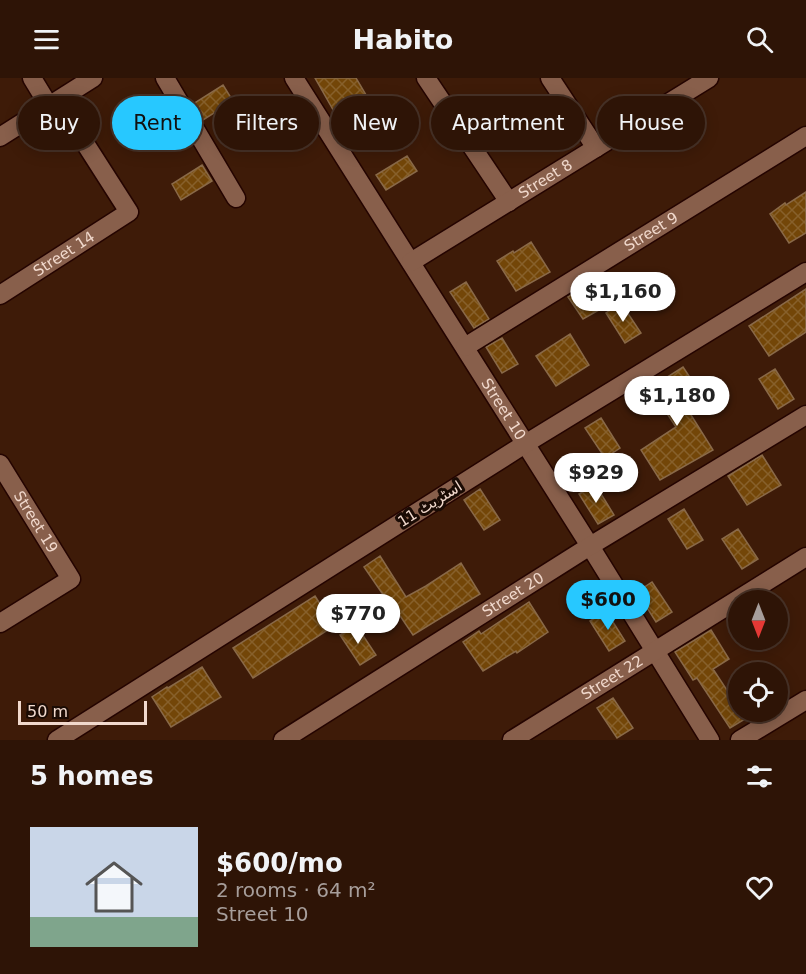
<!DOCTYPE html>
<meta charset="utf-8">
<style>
:root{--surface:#2e1406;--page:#361d10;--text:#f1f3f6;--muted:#a79e9b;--line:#493328;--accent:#27c8ff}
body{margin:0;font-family:"DejaVu Sans",Vazirmatn,sans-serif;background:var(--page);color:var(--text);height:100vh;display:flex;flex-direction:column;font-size:22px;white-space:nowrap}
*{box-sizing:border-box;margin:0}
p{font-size:20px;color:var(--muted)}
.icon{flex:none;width:33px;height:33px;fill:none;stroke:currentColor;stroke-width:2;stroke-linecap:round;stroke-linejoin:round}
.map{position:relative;height:662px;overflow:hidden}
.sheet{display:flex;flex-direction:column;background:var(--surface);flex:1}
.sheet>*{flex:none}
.banner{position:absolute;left:18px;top:18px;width:771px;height:54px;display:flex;gap:12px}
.needle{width:39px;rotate:180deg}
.tools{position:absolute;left:728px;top:512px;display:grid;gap:12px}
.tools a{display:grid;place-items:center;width:60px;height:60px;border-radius:50%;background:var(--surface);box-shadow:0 3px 15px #0003,0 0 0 2px var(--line);font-size:30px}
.scale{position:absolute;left:18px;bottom:15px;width:129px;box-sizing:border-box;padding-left:6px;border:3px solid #f1d9cd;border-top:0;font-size:16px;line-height:21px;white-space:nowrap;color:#f1d9cd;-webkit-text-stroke:4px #1a0b04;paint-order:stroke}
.price{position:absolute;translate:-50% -51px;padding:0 14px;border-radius:21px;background:#fff;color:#222;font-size:20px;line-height:39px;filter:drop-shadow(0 2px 3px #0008)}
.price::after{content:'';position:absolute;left:50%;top:36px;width:18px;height:14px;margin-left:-9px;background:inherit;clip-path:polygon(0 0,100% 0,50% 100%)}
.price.current{background:var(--accent);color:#111}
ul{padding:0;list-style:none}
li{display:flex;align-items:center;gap:18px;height:150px;padding:0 30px}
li+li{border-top:2px solid var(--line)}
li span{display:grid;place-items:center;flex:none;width:168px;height:120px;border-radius:0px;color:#555}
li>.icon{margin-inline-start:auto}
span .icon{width:72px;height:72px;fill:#fffc;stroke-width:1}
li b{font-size:26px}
h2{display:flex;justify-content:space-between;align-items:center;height:72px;padding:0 30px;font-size:26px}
.pill{padding:0 21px;border-radius:27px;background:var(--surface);box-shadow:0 3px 15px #0003,0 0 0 2px var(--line);font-size:21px;line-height:54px}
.pill.current{background:var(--accent);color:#111}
header{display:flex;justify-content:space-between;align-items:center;height:78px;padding:0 30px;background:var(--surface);font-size:27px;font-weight:700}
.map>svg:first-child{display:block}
.building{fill:url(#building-cross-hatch);stroke:#896948;stroke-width:1.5}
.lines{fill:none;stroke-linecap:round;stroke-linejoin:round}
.minor-casing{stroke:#240400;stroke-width:21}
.minor{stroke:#885f4b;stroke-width:18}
.labels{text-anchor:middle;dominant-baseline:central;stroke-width:6;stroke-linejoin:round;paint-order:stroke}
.street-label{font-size:15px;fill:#f1d9cd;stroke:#1a0b04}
</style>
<header><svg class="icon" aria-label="menu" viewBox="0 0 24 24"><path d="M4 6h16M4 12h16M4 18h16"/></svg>Habito<svg class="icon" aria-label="search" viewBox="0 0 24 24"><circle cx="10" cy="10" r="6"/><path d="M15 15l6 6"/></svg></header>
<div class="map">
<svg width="806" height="662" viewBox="0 0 806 662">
<defs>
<pattern id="building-cross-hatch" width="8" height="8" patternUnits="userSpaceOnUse" patternTransform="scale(1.5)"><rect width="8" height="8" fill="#734608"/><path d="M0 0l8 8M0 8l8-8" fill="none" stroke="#87602b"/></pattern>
</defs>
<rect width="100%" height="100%" fill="#3e1b08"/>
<path class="building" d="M 315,0 L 356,0 L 375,32 L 344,51 Z
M 223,7 L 233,23 L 203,42 L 193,26 Z
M 407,78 L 417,93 L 386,112 L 376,97 Z
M 202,87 L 212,103 L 181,122 L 172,106 Z
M 806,114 L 806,155 L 789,165 L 770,136 L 785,125 L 786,127 Z
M 531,164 L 550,194 L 516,213 L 497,183 L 513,173 L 514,175 Z
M 466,204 L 489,241 L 474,250 L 450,214 Z
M 584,209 L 599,232 L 583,241 L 568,219 Z
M 806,211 L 806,254 L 769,278 L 749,248 Z
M 621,225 L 641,255 L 625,265 L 606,235 Z
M 570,256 L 589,287 L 556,308 L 536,278 Z
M 502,260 L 518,286 L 502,295 L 486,269 Z
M 683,289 L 703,319 L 686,329 L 713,372 L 660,402 L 641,372 L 676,349 L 650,310 Z
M 775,291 L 794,321 L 778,331 L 759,301 Z
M 601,340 L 620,370 L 605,380 L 585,350 Z
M 762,377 L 781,407 L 747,427 L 728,398 Z
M 595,406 L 614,437 L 598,446 L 579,416 Z
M 480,411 L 500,442 L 484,452 L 464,422 Z
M 684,431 L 703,462 L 687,471 L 668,441 Z
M 738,451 L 758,481 L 742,491 L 722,461 Z
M 380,478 L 406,519 L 426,508 L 461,485 L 480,516 L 413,557 L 386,517 L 384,518 L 364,489 Z
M 652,504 L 672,534 L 656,544 L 637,514 Z
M 315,518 L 334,548 L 253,600 L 233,570 Z
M 529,524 L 548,554 L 517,575 L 516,573 L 483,593 L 463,564 L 479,553 L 481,556 Z
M 606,533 L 625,563 L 609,573 L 590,543 Z
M 356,547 L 376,577 L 360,587 L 340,557 Z
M 711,552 L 729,581 L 713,591 L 738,629 L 738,633 L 740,633 L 745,641 L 730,650 L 697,600 L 693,602 L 675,574 Z
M 202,589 L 221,619 L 171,649 L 152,619 L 167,609 L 168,610 Z
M 613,620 L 633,650 L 617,660 L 597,630 Z"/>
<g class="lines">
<defs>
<g id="minor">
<path d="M 32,0 L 49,28"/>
<path d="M 165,0 L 236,120"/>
<path id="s1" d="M 294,0 L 590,468 L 710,662"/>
<path d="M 426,0 L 509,124"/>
<path d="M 550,0 L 596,70"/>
<path d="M 0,59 L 93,0"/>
<path id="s2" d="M 411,184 L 709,0"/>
<path id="s3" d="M 0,217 L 129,134 L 58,23"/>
<path id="s4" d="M 465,269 L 806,58"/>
<path id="s5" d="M 0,386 L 71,501 L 0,545"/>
<path d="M 57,662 L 525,366 L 806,194"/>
<path id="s6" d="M 283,662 L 590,468 L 806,337"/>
<path id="s7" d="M 512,662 L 806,479"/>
<path d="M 740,662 L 806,622"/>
</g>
</defs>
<use href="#minor" class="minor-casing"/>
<use href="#minor" class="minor"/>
</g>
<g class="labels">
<g class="street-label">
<text stroke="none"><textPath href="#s2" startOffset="158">Street 8</textPath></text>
<text stroke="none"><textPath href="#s4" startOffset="219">Street 9</textPath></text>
<text stroke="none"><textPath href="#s3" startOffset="76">Street 14</textPath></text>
<text stroke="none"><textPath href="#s1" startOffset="392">Street 10</textPath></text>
<text transform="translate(430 426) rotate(-32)">اسٹریٹ 11</text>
<text stroke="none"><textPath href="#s5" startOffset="68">Street 19</textPath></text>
<text stroke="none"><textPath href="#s6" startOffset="272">Street 20</textPath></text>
<text stroke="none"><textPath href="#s7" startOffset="118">Street 22</textPath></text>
</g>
</g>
</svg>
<div class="tools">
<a><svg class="needle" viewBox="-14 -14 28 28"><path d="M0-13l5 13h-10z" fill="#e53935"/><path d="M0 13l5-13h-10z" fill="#a79e9b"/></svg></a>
<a><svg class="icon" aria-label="locate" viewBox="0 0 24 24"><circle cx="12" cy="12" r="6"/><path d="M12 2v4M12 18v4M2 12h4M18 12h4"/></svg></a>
</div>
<div class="scale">50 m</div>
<b class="price" style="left:623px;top:245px">$1,160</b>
<b class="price" style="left:677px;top:349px">$1,180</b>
<b class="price" style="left:596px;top:426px">$929</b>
<b class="price current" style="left:608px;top:553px">$600</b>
<b class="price" style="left:358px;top:567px">$770</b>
<div class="banner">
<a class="pill">Buy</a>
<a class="pill current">Rent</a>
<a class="pill">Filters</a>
<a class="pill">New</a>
<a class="pill">Apartment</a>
<a class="pill">House</a>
</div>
</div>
<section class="sheet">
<h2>5 homes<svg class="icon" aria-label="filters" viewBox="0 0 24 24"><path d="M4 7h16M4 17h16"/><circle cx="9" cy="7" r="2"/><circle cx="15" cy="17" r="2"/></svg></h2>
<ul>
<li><span style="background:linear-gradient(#c9d6e8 75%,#7fa58c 0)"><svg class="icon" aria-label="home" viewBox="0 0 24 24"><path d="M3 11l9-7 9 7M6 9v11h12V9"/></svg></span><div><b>$600/mo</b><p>2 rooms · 64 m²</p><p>Street 10</p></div><svg class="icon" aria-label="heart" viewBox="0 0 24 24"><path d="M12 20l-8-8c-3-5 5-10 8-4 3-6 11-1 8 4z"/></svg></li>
</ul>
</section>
